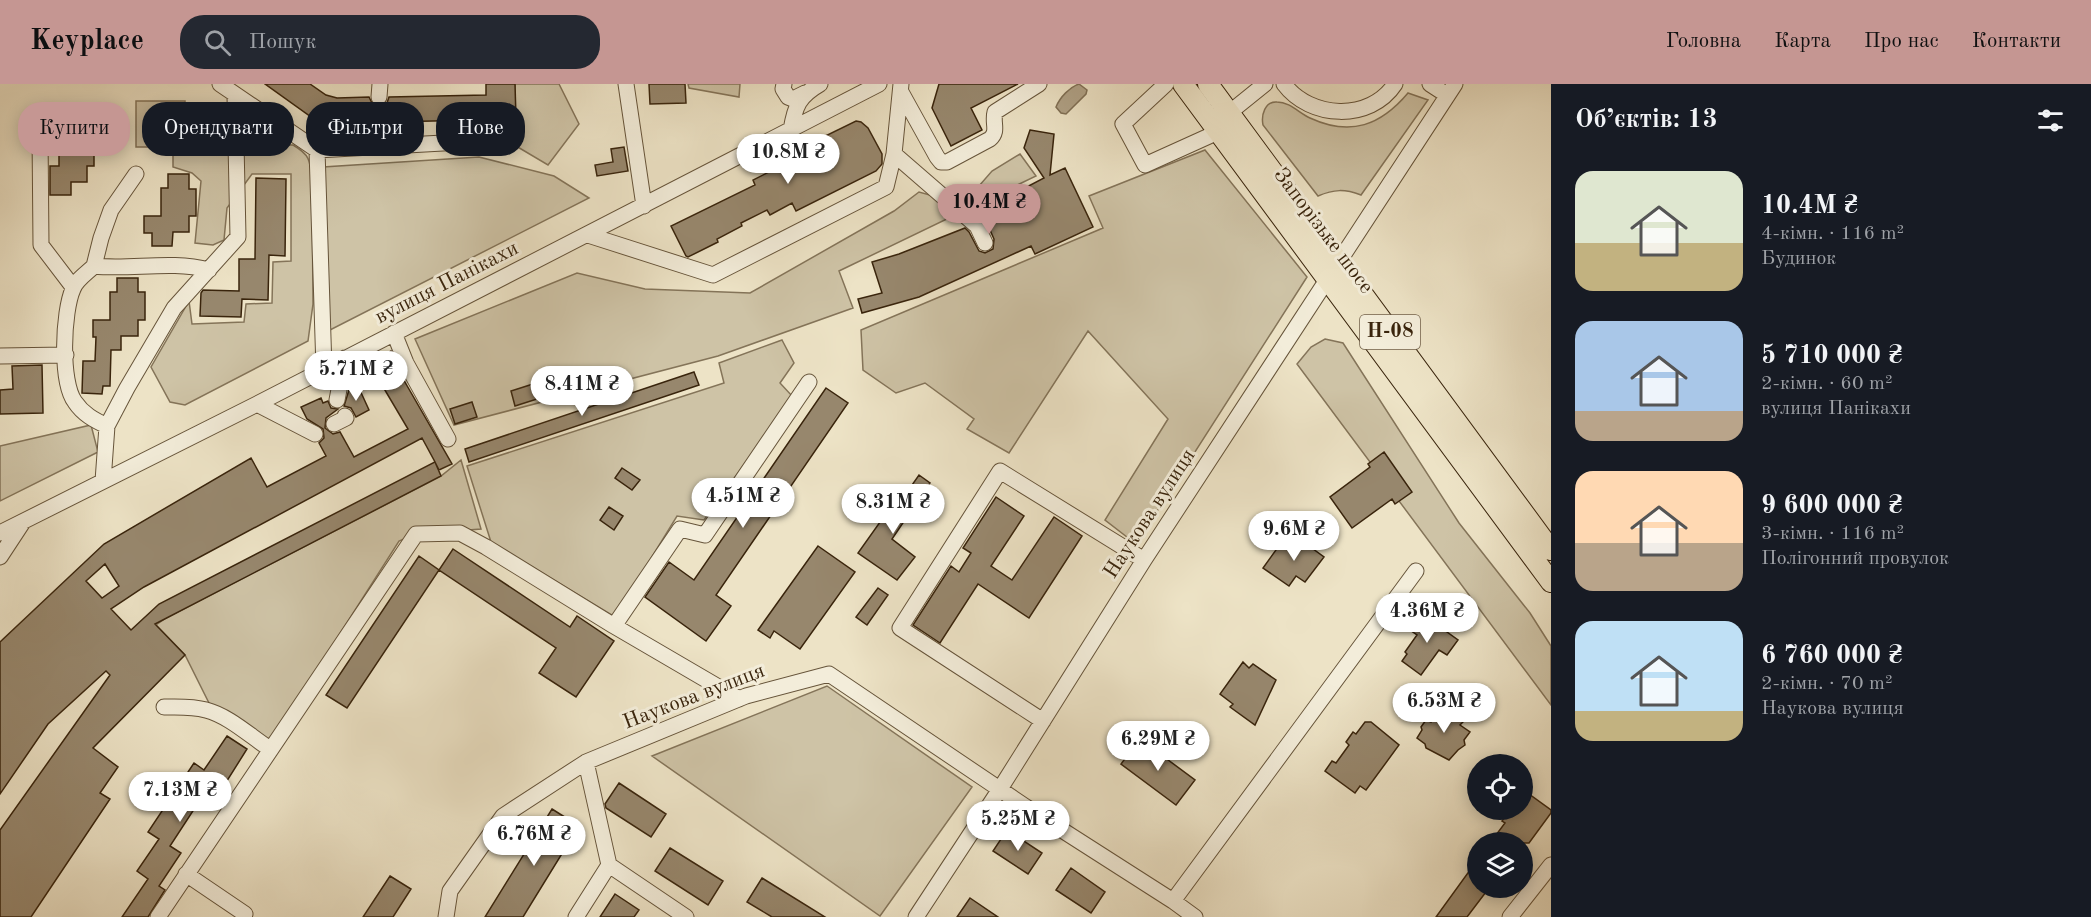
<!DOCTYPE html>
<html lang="uk">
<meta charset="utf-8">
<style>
:root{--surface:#171b24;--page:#242831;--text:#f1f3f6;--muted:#9ea1a6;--accent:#c59692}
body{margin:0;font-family:"Old Standard TT",serif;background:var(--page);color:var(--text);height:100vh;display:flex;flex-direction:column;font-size:22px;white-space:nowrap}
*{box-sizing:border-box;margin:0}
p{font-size:20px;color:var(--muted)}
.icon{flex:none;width:33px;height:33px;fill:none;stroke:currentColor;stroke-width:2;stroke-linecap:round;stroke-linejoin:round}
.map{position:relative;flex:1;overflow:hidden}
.details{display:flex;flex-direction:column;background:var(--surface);width:540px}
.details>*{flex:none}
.banner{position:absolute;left:18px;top:18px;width:570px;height:54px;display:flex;gap:12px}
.buttons{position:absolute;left:1467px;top:670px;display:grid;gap:12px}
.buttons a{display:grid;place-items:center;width:66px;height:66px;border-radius:50%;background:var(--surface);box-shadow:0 3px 15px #0003;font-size:30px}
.price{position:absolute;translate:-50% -51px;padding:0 14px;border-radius:21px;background:#fff;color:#222;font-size:20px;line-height:39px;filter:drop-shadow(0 2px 3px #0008)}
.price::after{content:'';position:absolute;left:50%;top:36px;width:18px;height:14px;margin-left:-9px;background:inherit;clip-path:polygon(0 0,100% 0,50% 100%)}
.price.selected{background:var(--accent);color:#111}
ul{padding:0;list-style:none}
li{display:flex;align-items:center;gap:18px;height:150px;padding:0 24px}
li span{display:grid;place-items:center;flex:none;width:168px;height:120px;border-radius:18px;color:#555}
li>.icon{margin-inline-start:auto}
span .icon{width:72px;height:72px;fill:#fffc;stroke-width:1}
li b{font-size:26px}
h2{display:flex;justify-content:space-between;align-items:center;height:72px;padding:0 24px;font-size:26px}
.pill{padding:0 21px;border-radius:24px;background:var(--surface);box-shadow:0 3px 15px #0003;font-size:21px;line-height:54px}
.pill.selected{background:var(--accent);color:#111}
header{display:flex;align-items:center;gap:36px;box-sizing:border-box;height:84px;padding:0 30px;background:var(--accent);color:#111}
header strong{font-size:28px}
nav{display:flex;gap:33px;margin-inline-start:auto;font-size:21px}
.search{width:420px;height:54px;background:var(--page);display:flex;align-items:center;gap:15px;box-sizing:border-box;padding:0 21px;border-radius:24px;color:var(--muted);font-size:22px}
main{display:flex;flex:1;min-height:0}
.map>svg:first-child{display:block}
.green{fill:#cec3a6;stroke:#847459;stroke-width:1.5}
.water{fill:#b0a287;stroke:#807056;stroke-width:1.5}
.building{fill:#97876d;stroke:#39240c;stroke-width:1.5;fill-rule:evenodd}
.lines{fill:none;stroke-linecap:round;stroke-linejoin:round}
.minor-tunnel{stroke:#c9bda1;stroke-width:15;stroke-dasharray:15 8;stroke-linecap:butt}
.minor-casing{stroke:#66543a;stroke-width:17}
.major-casing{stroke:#39240c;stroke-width:22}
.minor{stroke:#f3edda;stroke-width:15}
.major{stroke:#ede3c6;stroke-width:20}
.labels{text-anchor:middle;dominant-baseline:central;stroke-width:6;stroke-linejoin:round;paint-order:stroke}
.shield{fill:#f3edda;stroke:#71604a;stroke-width:1.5}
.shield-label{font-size:20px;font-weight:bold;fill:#39240c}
.street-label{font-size:21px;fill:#39240c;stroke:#f3edda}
</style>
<header>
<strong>Keyplace</strong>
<div class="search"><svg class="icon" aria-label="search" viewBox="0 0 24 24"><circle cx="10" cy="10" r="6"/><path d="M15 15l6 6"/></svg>Пошук</div>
<nav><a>Головна</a><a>Карта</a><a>Про нас</a><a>Контакти</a></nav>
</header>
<main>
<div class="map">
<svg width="1551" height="833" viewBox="0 0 1551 833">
<rect width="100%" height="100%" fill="#ede3c6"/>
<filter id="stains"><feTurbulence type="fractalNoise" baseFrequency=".00333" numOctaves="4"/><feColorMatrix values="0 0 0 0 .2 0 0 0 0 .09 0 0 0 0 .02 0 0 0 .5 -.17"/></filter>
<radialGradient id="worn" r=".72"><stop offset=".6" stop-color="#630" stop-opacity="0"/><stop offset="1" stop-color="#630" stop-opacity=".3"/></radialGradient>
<path class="green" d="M 515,0 L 559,0 L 579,40 L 548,81 L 516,62 Z
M 688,0 L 740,0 L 739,13 L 689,4 Z
M 1408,9 L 1428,16 L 1361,111 C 1345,105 1334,105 1318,112 L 1263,41 C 1261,31 1265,17 1277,18 C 1290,18 1299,29 1310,34 C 1351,53 1381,41 1408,9 Z
M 136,17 L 185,17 L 185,60 L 293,61 C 310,71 310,76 312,96 L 313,220 L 308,257 L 185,321 L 170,318 L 151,283 L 189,217 L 192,240 L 244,238 L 246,220 L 272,219 L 273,178 L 291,177 L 291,90 L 252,90 L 227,124 L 224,156 L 213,161 L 195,159 L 201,97 L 192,89 L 173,83 L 173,63 L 136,63 Z
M 1205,66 L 1307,193 L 1136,460 L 1105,436 L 1168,335 L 1088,247 L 1009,369 L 967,345 L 974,335 L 925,299 L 896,309 L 863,286 L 861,246 L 1103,144 L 1089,112 Z
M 1020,70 L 1036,92 L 839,187 L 853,224 L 718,272 L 454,341 L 415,255 L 577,189 L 645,205 L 750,209 L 894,127 L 919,108 L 937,113 L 961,114 L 979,102 L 992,87 Z
M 479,73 L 554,92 L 589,114 L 328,247 L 323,83 Z
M 1325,255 L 1343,259 L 1459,439 L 1530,529 L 1551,562 L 1551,621 L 1297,280 L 1311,263 Z
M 782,256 L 794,279 L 780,299 L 793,313 L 704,436 L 677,432 L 615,533 L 491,458 L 467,382 L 724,299 L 719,279 Z
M 91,341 L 98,368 L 0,417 L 0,362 Z
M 461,376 L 481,445 L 416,450 L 399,457 L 269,661 L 211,623 L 185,571 L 156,541 L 166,534 L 441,392 Z
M 827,602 L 972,703 L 880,832 L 652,672 Z"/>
<path class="water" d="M 1079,0 L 1087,6 L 1086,10 L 1066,30 L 1061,29 L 1056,23 C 1060,13 1070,3 1079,0 Z"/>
<path class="building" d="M 265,0 L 310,0 L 326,11 L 337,14 L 369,13 L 373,21 L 379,23 L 387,19 L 389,13 L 486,11 L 486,0 L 515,0 L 516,35 L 389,38 L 384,30 L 378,28 L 371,33 L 369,38 L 330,39 L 314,35 Z
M 649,0 L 685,0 L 686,19 L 650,20 Z
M 939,0 L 1018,0 L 971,24 L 982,46 L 951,62 L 932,24 Z
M 196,35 L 214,35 L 214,57 L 197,58 Z
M 856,37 L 861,38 L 868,44 L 882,70 L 882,80 L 876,87 L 796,127 L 792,119 L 770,131 L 767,126 L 741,139 L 742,142 L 717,155 L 718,158 L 688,173 L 686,172 L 671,142 L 755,101 L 753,96 L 775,85 L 772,78 Z
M 67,40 L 87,40 L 87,54 L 94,54 L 94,82 L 87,82 L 87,98 L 71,98 L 71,111 L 50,111 L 50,82 L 59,82 L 59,53 L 67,53 Z
M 1030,46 L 1054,50 L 1050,91 L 1065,84 L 1093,143 L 1035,170 L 1031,162 L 919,213 L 862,229 L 858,215 L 882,209 L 872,178 L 899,170 L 965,144 L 969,148 L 979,167 L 985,169 L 993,165 L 994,155 L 986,137 L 977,129 L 1044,94 L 1024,64 Z
M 624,63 L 628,87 L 597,92 L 595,81 L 613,78 L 611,65 Z
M 168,90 L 189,90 L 189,105 L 196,105 L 196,132 L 189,132 L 189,148 L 173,148 L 172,162 L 152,162 L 152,149 L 144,149 L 144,132 L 161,132 L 161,104 L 168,104 Z
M 256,94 L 286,95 L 285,172 L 269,171 L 268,216 L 242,215 L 241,233 L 200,232 L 201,209 L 203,206 L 239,207 L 239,175 L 255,175 Z
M 117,194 L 138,194 L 138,208 L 145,208 L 145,236 L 138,236 L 138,252 L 121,252 L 121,266 L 111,266 L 110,302 L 103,302 L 102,310 L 82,309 L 83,277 L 95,277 L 96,253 L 93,253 L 93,236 L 110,236 L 110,208 L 117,208 Z
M 391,267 L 398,286 L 452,380 L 439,386 L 435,378 L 441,392 L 155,540 L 185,571 L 93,664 L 118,683 L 100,709 L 110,715 L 31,833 L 0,833 L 0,746 L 110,591 L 106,587 L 48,640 L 0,710 L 0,558 L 104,460 L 251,374 L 267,403 L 326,372 L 319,359 L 324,354 L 323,345 L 307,335 L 301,323 L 321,314 L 323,319 L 328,317 L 331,324 L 338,325 L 326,334 L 325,344 L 333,350 L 340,348 L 354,373 L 408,345 L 379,296 L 373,299 L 364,281 ZM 422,354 L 435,378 L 159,520 L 131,546 L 111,525 L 144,503 ZM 105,480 L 119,502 L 102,514 L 86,497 Z
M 42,281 L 43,329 L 0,330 L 0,306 L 13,305 L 12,282 Z
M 694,288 L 699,301 L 469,378 L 465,365 Z
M 533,300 L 537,315 L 515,322 L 511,307 Z
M 358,302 L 369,326 L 356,333 L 351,324 L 344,322 L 349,306 Z
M 826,304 L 848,319 L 716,511 L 731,522 L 706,557 L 645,513 L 669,478 L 694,496 Z
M 472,318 L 477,333 L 455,340 L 450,325 Z
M 1384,368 L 1412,408 L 1395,420 L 1392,415 L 1352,444 L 1330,413 L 1370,383 L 1368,380 Z
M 622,384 L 640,396 L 632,406 L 615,394 Z
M 919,391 L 930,399 L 892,455 L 915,473 L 897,496 L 858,469 L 885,431 L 889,434 Z
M 996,413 L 1024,432 L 991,482 L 1012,496 L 1054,433 L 1082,452 L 1029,534 L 978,500 L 940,559 L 913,541 L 951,482 L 959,488 L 971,469 L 963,464 Z
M 609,423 L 623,432 L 614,446 L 600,436 Z
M 1298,454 L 1324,473 L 1305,498 L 1296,492 L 1289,502 L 1263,484 L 1281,459 L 1290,466 Z
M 818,462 L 855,488 L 800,565 L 774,547 L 770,554 L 758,546 Z
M 453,465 L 570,543 L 577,532 L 614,557 L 576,613 L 539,589 L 556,564 L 439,486 Z
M 419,472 L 439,486 L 347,624 L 326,611 Z
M 878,504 L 888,511 L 867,541 L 856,533 Z
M 1422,530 L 1458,556 L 1447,571 L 1439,566 L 1421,591 L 1402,577 L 1407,570 L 1405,568 L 1417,551 L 1410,546 Z
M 1243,578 L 1249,584 L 1253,580 L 1276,596 L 1255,641 L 1230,623 L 1233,620 L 1220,610 Z
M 1442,623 L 1464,637 L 1460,641 L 1470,648 L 1464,656 L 1465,661 L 1458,666 L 1449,676 L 1426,664 L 1425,660 L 1417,654 L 1422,646 L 1421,643 L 1426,636 L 1431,638 Z
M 1365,638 L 1371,638 L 1399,661 L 1366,706 L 1360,702 L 1355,709 L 1325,687 L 1332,677 L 1336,679 L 1349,661 L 1346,658 L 1353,648 L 1356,650 Z
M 227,652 L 247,665 L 225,700 L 215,693 L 170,762 L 181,769 L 159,802 L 165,806 L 148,833 L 122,833 L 148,795 L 137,787 L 159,755 L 148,748 L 194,679 L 204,686 Z
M 1140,655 L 1195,696 L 1176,721 L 1121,680 Z
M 619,699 L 666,730 L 651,753 L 606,724 L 605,720 Z
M 1522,705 L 1551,726 L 1551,729 L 1529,759 L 1490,759 L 1505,739 L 1502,737 L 1510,726 L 1522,726 Z
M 552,725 L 579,742 L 523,833 L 485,833 Z
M 1007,746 L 1042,769 L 1028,790 L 993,767 Z
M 670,764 L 723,797 L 708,821 L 655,787 Z
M 1478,775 L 1478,804 L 1489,804 L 1467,833 L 1436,833 Z
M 1071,784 L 1105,808 L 1091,829 L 1056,806 Z
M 390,792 L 411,805 L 393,833 L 363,833 Z
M 762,794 L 825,833 L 772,833 L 747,818 Z
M 615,810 L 639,826 L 634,833 L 600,833 Z
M 970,814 L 998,833 L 957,833 Z"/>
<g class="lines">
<path class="minor-tunnel" d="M 379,38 L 379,13"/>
<defs>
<path id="minor" d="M 220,0 L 317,66 L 461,58
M 626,0 L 644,122
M 784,0 L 783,5 L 788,13 L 793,15 L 805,9
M 1166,0 L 1123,40 L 1145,81 L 1218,48
M 1284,0 C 1310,35 1370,38 1395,0
M 1430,0 L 1447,11
M 901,8 L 937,73 L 941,78 L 947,78 L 990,55 C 999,47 992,39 995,28 L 1039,0
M 379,13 L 380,0
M 1229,29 L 1265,0
M 379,38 L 379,62
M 791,46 C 795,22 799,12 820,0
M 40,50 L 41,161 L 73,203
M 317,66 L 324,285
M 894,70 L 977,142 L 985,159
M 588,151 L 713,191 L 886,103 L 894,70 L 901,0
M 94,182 L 101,154 L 111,126 L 136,90
M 394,249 L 406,279 L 448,355
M 0,272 L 66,271
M 337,316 L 345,274
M 257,320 L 315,350
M 334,340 L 346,334 L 345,332
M 107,342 C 94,336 83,330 75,318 C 60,298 63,227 73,205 C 76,196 87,189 94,182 C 132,186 171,176 209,186
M 103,397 L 107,342 L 127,304 L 174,224 L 238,153 L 235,12
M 0,449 L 257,320 L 879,0
M 0,473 L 23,438
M 614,542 L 680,445 L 705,451 L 809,298
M 164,623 C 178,623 192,622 206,626 C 229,632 250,652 270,665
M 1043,637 L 900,544 L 1000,387 L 1144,476
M 609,781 L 686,833
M 186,790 L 245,830 L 243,833
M 1173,817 L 1416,487
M 158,833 L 416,450 L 460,449 L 486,463 L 614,542 L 739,615
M 446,833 L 450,807 L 503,732 L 586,678 L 746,612 L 829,590 L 1026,723 L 1173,817 L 1195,833
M 576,833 L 609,781 L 586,678
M 916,833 L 1000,705 L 1144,476 L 1455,0
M 1510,833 L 1551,781"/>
<path id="major" d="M 1183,0 L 1551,498
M 1208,0 L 1551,466"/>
</defs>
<use href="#minor" class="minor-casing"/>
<use href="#major" class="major-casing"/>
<use href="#minor" class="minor"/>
<use href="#major" class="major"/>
</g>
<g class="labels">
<rect class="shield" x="1360" y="231" width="60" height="34" rx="4.5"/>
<g class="shield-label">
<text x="1390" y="248">Н-08</text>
</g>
<g class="street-label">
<text transform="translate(1323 147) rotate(53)">Запорізьке шосе</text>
<text transform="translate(447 199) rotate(-27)">вулиця Панікахи</text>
<text transform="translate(1150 430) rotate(-57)">Наукова вулиця</text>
<text transform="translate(694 613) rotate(-21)">Наукова вулиця</text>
</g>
</g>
<rect width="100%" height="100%" filter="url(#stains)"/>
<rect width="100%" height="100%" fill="url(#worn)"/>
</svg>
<div class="buttons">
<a><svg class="icon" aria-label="locate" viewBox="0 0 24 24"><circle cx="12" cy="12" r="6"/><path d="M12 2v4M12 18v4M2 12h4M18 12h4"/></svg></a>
<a><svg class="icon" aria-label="layers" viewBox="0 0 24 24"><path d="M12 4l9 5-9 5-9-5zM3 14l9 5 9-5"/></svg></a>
</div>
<b class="price" style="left:788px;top:101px">10.8M ₴</b>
<b class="price selected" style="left:989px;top:151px">10.4M ₴</b>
<b class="price" style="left:356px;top:318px">5.71M ₴</b>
<b class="price" style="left:582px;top:333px">8.41M ₴</b>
<b class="price" style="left:743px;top:445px">4.51M ₴</b>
<b class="price" style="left:893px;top:451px">8.31M ₴</b>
<b class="price" style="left:1294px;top:478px">9.6M ₴</b>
<b class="price" style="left:1427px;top:560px">4.36M ₴</b>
<b class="price" style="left:1444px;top:650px">6.53M ₴</b>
<b class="price" style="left:1158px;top:688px">6.29M ₴</b>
<b class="price" style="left:180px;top:739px">7.13M ₴</b>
<b class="price" style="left:1018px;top:768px">5.25M ₴</b>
<b class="price" style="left:534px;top:783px">6.76M ₴</b>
<div class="banner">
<a class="pill selected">Купити</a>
<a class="pill">Орендувати</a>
<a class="pill">Фільтри</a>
<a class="pill">Нове</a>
</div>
</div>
<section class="details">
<h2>Об’єктів: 13<svg class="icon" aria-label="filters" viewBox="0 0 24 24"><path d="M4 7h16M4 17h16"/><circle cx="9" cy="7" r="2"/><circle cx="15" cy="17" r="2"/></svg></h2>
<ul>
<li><span style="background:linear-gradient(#dfe7d0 60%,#c2b280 0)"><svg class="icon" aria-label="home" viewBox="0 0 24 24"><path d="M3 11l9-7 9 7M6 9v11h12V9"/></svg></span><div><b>10.4M ₴</b><p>4-кімн. · 116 m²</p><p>Будинок</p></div></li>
<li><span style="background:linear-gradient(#a9c7e8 75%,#b9a48a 0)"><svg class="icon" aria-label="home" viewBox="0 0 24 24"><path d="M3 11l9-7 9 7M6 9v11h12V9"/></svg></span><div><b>5 710 000 ₴</b><p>2-кімн. · 60 m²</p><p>вулиця Панікахи</p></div></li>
<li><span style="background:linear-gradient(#ffd9b3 60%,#b9a48a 0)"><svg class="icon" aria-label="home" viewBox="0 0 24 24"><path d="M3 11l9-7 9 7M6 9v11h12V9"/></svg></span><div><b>9 600 000 ₴</b><p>3-кімн. · 116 m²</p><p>Полігонний провулок</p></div></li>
<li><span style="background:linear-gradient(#bfe0f5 75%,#c2b280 0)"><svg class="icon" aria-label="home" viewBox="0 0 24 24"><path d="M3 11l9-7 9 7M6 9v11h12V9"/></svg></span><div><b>6 760 000 ₴</b><p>2-кімн. · 70 m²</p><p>Наукова вулиця</p></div></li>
</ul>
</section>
</main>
